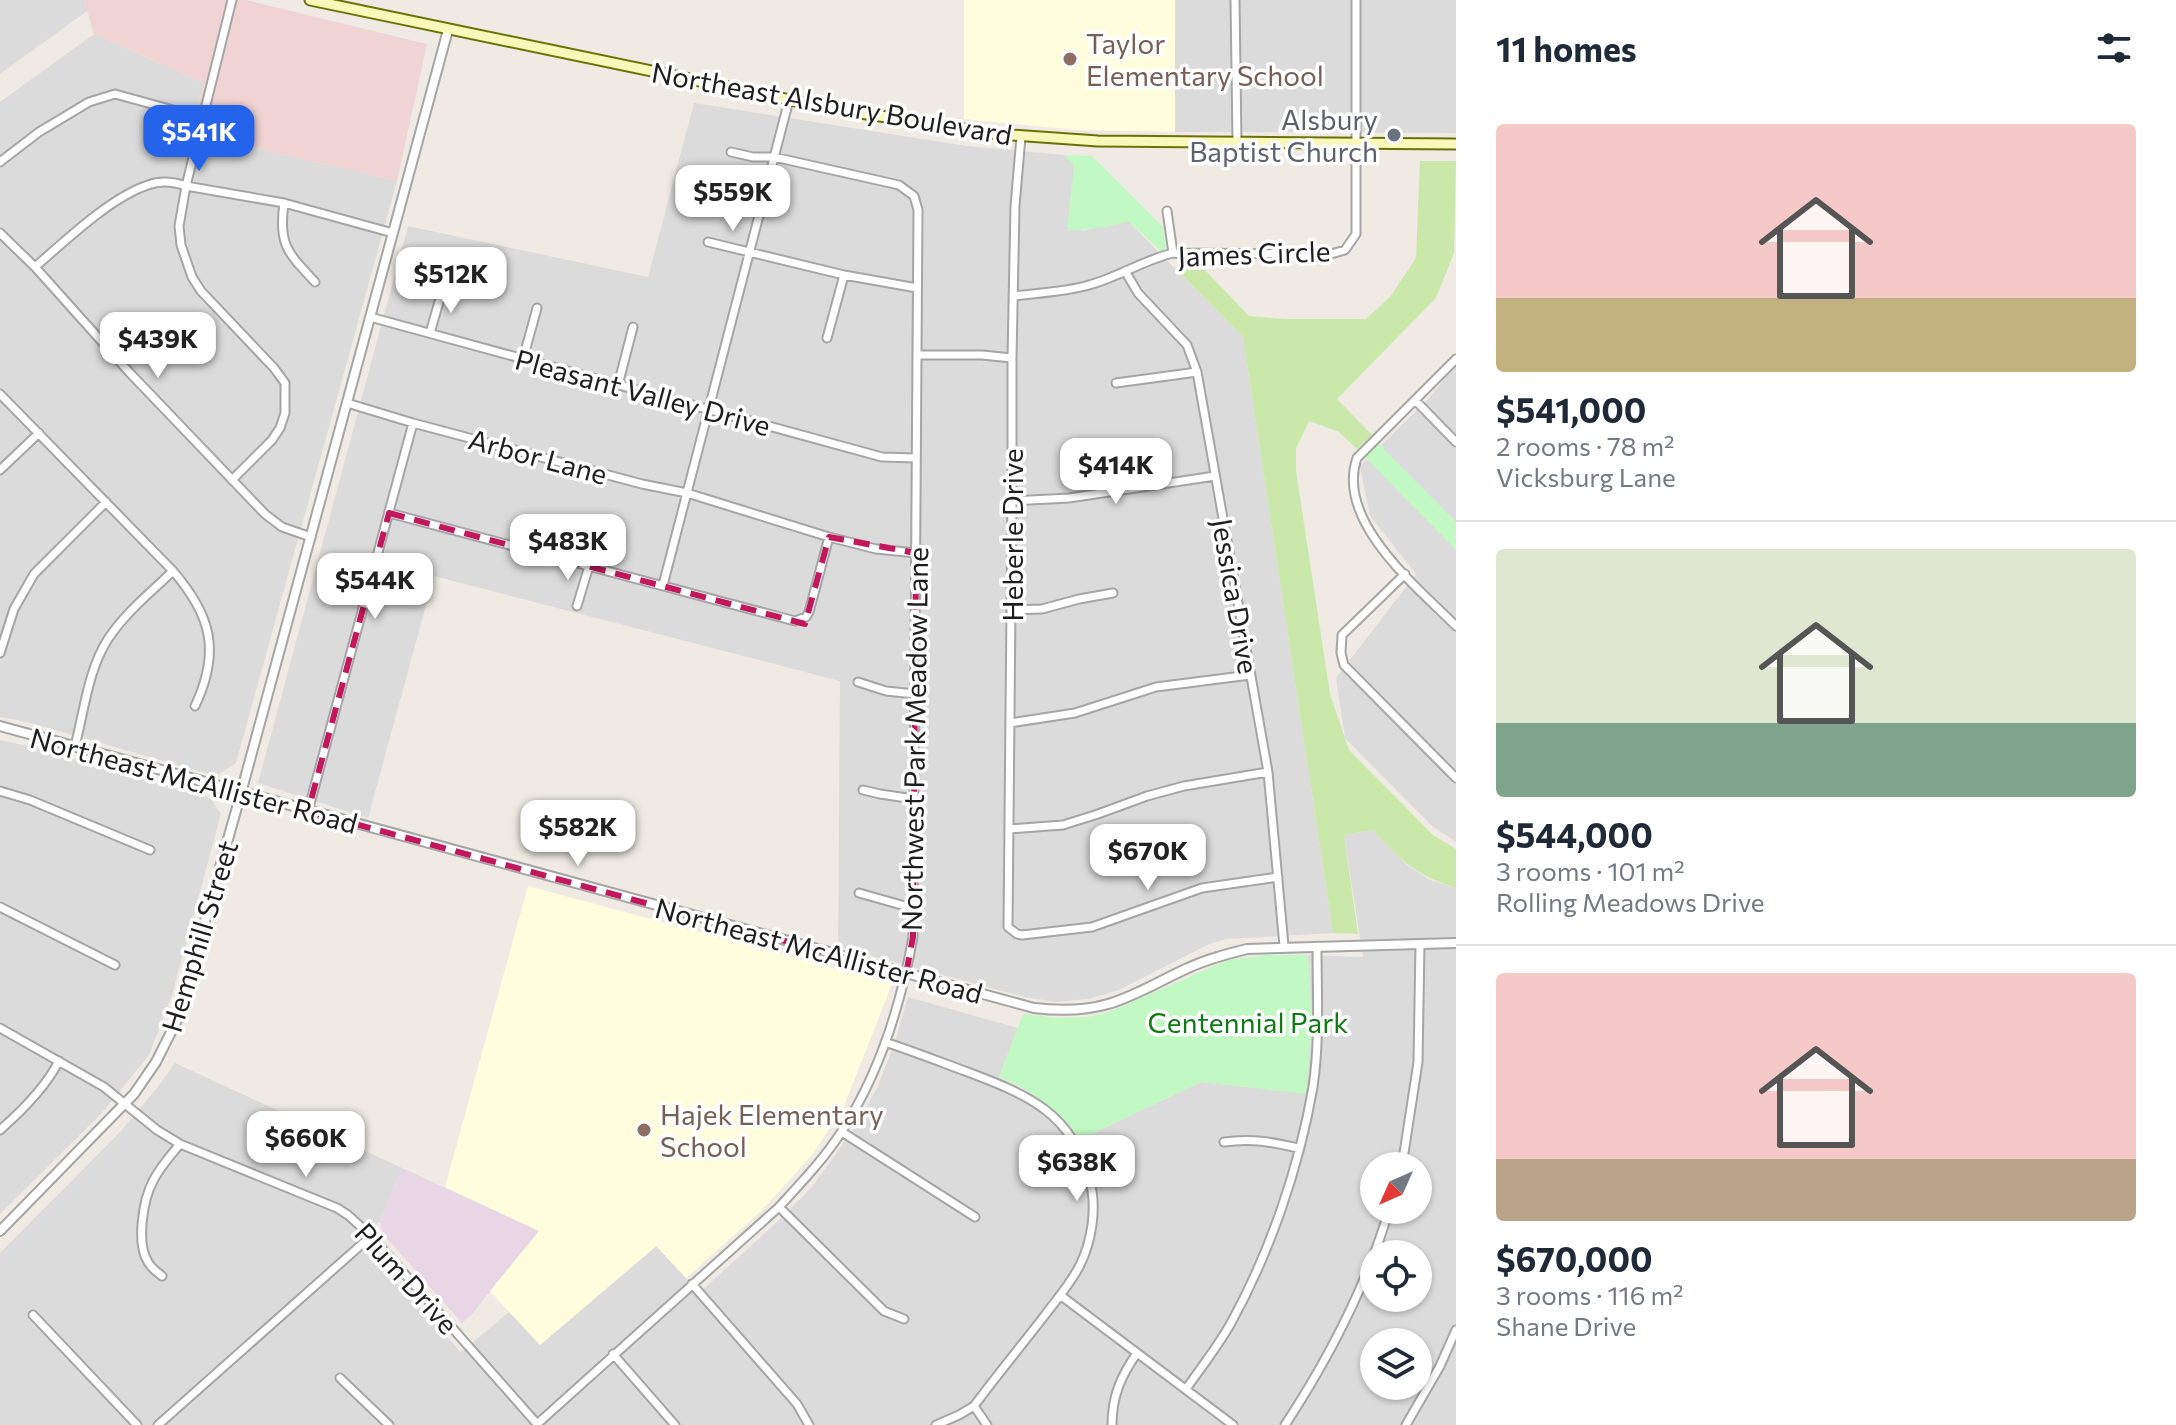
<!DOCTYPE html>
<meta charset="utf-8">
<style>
:root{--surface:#fff;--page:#f6f6f7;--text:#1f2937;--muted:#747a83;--line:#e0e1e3;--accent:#2563eb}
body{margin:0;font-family:Commissioner,sans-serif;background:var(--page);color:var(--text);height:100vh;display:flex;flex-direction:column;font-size:30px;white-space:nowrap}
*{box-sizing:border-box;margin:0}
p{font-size:26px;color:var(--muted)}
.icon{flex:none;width:44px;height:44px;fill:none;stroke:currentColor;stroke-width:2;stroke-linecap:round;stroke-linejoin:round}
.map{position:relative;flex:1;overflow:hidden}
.sheet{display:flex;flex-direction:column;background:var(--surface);width:720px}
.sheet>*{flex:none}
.needle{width:52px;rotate:225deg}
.buttons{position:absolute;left:1360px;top:1152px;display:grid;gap:16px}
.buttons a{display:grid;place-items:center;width:72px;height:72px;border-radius:50%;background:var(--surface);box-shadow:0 2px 6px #0004;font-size:40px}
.price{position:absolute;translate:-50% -68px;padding:0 18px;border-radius:16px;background:#fff;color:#222;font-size:26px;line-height:52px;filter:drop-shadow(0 2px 4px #0008)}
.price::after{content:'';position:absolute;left:50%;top:48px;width:24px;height:18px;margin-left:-12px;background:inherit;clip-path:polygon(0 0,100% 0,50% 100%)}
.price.active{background:var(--accent);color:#fff}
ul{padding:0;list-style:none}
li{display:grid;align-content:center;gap:16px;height:424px;padding:0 40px}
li+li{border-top:2px solid var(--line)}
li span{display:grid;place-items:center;height:248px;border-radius:8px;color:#555}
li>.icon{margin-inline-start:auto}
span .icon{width:144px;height:144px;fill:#fffc;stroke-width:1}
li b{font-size:34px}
h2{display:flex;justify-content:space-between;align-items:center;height:96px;padding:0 40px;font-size:34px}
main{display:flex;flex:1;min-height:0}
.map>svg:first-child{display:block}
.residential{fill:#dcdbdb;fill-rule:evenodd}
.commercial{fill:#efd4d3}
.industrial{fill:#e8d6e5}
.education{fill:#fefddd}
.grass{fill:#cbe8ab}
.park{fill:#c2f8c4}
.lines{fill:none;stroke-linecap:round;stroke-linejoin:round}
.minor-casing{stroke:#a5a5a5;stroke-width:11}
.tertiary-casing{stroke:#a5a5a5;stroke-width:12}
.secondary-casing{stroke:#6a7207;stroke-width:13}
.minor{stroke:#fff;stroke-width:7}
.tertiary{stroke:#fff;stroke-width:8}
.secondary{stroke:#f7f8b9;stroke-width:9}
.marked{fill:none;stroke:#c2185b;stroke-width:6;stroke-dasharray:16 10;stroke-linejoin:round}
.education-dot{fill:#8d6e63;stroke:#fff;stroke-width:3}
.worship-dot{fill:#6b7280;stroke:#fff;stroke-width:3}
.labels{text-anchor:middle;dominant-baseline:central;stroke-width:7;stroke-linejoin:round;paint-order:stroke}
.education-label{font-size:28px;fill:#785e54;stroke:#fff;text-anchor:start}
.street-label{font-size:28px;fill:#1e1e1e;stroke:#fff}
.worship-label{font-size:28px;fill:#5b616d;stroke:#fff;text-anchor:end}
.park-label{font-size:28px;fill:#0e7a13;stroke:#fff}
</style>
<main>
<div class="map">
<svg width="1456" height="1425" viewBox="0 0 1456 1425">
<rect width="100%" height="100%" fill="#efebe4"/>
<path class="residential" d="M 0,0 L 84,0 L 87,11 L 0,74 Z
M 1175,0 L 1456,0 L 1456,133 L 1175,132 Z
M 94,34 L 204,83 L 191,133 L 397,181 L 236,763 L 216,776 L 27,722 L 0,717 L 0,102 Z
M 694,103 L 967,146 L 1064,155 L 1075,164 L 1081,231 L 1128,221 L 1243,337 L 1333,933 L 1226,939 L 1209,944 L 1119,990 L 1088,999 L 1055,1002 L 1025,997 L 838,947 L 840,681 L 434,576 L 368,818 L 258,783 L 408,226 L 648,277 Z
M 1456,365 L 1456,842 L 1431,825 L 1345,738 L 1336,678 L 1416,574 L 1370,516 L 1360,466 L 1428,399 Z
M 0,740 L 38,748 L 210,798 L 221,814 L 172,995 L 149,1055 L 101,1114 L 0,1214 Z
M 1373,830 L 1407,865 L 1430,880 L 1456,888 L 1456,1425 L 0,1425 L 0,1253 L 120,1132 L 157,1088 L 175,1063 L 402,1168 L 380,1222 L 357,1238 L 461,1352 L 509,1312 L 540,1345 L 657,1246 L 699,1293 L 775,1224 L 812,1187 L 859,1121 L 877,1088 L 894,1045 L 908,997 L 1018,1028 L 999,1077 L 1041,1099 L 1059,1114 L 1079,1140 L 1201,1082 L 1306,1093 L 1312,1024 L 1308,955 L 1363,957 L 1344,835 ZM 1374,1166 L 1418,1166 L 1418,1210 L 1374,1210 ZM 1374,1254 L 1418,1254 L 1418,1298 L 1374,1298 ZM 1374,1342 L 1418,1342 L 1418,1386 L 1374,1386 Z"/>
<path class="commercial" d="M 84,0 L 246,0 L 427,44 L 397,181 L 191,133 L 204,83 L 94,34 Z"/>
<path class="industrial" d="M 402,1168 L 539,1231 L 472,1314 L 462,1323 L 383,1234 L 380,1222 Z"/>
<path class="education" d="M 964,0 L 1175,0 L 1175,132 L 1076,130 L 964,119 Z
M 528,886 L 892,984 L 844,1106 L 813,1154 L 761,1211 L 686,1278 L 656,1246 L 540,1345 L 490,1291 L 539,1231 L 445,1187 Z"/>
<path class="grass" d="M 1420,161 L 1456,161 L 1454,253 L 1436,298 L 1337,399 L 1372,435 L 1357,449 L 1339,432 L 1309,421 L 1296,449 L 1296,471 L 1330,694 L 1349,750 L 1433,835 L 1456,849 L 1456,888 C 1415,875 1401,861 1373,830 L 1344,835 L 1358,934 L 1333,933 L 1243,337 L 1175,268 L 1205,270 L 1249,316 L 1284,319 L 1366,319 L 1390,297 L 1416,258 Z"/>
<path class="park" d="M 1064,155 L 1092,156 L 1163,227 L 1166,250 L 1162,252 L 1128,221 L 1106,227 L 1067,231 L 1074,165 Z
M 1378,443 L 1456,522 L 1456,550 L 1364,456 Z
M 1266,955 L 1308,955 L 1312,1024 L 1306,1094 L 1201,1082 L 1079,1140 C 1055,1109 1036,1092 999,1077 L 1023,1014 L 1057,1018 L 1087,1017 L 1109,1012 L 1228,960 Z"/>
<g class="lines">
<defs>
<path id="minor" d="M 232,0 L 186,186 L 179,226 L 181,245 L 192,277 L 201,291 L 274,368 L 285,383 L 285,413 L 280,428 L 272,440 L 232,480
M 1235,0 L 1237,142
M 1021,137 L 1015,206 L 1012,358 L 1012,501 L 1008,927 L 1017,934 L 1022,935 L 1092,927 L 1202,888 L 1278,877
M 0,162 L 39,132 L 89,102 L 115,94 L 202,118
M 284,203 C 278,245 288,253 315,282
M 1167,211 L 1173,253
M 0,233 L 35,267 L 129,372 L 265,514 L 282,527 L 311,537
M 708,242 L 844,275 L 917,288
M 35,267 C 65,241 111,197 148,185 C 161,180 174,182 186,186 L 284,203 L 393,233
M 1125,271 L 1138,293 L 1187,345 L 1197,372 L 1268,772 L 1284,946
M 1013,296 C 1038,293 1065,292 1089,285 C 1118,277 1144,260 1173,253 L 1331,254 L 1345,250 L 1356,234 L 1356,0
M 370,317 L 882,457 L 916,458
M 430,333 L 443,288
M 827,338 L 844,275
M 917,355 L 982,355 L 1012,358
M 523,359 L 537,308
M 1456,359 L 1357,458 C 1335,521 1417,587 1456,626
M 1116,383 L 1197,372
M 618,385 L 633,327
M 0,394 L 173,571 C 211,615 221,651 195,706
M 1415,400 L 1456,442
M 347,403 L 413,423 L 642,484 L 687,493 L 829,537 L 876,549 L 916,553
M 0,470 L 39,433
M 1012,501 L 1069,498 L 1215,476
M 389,513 L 795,621 L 806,617 L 809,612 L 829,537
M 1405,574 L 1342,635 L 1341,653 L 1344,665 L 1456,778
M 663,585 L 789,100
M 577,606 L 589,566
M 1011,610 L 1042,609 L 1079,599 L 1113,593
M 0,653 L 14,609 L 34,574 L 106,502
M 858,682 L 886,691 L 915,694
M 1010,723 L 1075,713 L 1156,687 L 1250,675
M 75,746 C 84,712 88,670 108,639 C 125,613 151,592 173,571
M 863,790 L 880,794 L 914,799
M 0,791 L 30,800 L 150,850
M 308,811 L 413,423
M 1009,829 L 1063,825 L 1098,814 L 1147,796 L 1184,786 L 1268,772
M 859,893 L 912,908
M 0,907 L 115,965
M 0,1028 L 104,1087 L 157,1130 L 180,1144 L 337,1208 L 348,1215 L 371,1236 L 538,1425
M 885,1042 C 912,1051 938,1061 965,1071 C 1026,1094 1073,1112 1090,1182 C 1097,1207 1092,1241 1080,1265 C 1071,1283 1057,1299 1045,1315 C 1022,1345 997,1375 974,1406 L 959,1415 L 936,1425
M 0,1130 C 23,1110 45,1088 59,1061
M 842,1132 L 975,1217
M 1224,1142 C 1252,1138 1271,1142 1298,1148
M 1402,1166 L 1418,1062 L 1420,944
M 779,1207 L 884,1311 L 904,1319
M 162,1276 C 157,1272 151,1268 148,1262 C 136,1243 143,1200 153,1181 C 160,1167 170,1156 180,1144
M 692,1284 L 797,1404 L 809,1425
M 1060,1295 L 1233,1425
M 33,1315 L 137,1425
M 613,1354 L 675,1425
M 340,1378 L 389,1425
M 1186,1389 C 1201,1368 1218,1346 1231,1323 C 1270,1252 1299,1168 1313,1087 C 1320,1041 1317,993 1317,947
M 974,1406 L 987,1425
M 158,1425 L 371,1236
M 536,1425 L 779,1207 C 801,1183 824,1159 842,1131 C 879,1074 901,1004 913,937 L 918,210 L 914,196 L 899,185 L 774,157 L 753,157 L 731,152
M 1112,1425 C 1112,1396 1121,1376 1137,1353
M 1285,1425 C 1329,1358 1366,1287 1389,1210
M 1406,1425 L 1440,1366 L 1456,1330"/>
<path id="tertiary" d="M 0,726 L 1034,1008 C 1059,1011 1084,1011 1108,1004 C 1136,996 1161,980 1188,968 C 1207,959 1227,954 1247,949 L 1456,943
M 0,1231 L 134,1094 L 156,1062 L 177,1020 L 241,793 L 448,30"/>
<path id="secondary" d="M 310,0 L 834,109 L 998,134 L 1098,141 L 1456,144"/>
</defs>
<use href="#minor" class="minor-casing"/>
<use href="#tertiary" class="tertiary-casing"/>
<use href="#secondary" class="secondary-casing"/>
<use href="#minor" class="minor"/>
<use href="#tertiary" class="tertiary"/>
<use href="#secondary" class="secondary"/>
</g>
<path class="marked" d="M 389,513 L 805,624 L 829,537 L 916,553 L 913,937 L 906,974 L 308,811 Z"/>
<g class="education-dot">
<circle cx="1070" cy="59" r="8"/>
<circle cx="644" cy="1130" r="8"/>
</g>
<circle class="worship-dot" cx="1394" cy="135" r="8"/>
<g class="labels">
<g class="education-label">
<text x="1086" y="43">Taylor<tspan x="1086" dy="32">Elementary School</tspan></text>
<text x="660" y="1114">Hajek Elementary<tspan x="660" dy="32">School</tspan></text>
</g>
<g class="street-label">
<text transform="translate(832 103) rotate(10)">Northeast Alsbury Boulevard</text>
<text transform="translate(1254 253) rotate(-2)">James Circle</text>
<text transform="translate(643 392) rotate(15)">Pleasant Valley Drive</text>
<text transform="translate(538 456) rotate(15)">Arbor Lane</text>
<text transform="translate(1012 535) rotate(-90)">Heberle Drive</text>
<text transform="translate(1236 596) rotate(80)">Jessica Drive</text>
<text transform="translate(914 739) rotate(-89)">Northwest Park Meadow Lane</text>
<text transform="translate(194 780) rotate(15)">Northeast McAllister Road</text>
<text transform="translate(199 936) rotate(-73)">Hemphill Street</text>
<text transform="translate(819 950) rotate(15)">Northeast McAllister Road</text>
<text transform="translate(407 1278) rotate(48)">Plum Drive</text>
</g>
<g class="worship-label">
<text x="1378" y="119">Alsbury<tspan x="1378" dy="32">Baptist Church</tspan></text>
</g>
<g class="park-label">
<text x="1248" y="1022">Centennial Park</text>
</g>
</g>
</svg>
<div class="buttons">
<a><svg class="needle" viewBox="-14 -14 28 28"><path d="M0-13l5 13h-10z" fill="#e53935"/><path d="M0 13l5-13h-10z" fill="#747a83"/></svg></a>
<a><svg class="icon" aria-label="locate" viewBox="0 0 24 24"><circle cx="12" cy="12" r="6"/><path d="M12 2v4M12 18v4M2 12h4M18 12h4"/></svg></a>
<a><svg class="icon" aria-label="layers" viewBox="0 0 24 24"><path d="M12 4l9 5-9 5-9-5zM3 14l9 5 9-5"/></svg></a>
</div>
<b class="price active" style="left:199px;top:173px">$541K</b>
<b class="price" style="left:733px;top:233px">$559K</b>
<b class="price" style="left:451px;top:315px">$512K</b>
<b class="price" style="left:158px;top:380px">$439K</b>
<b class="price" style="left:1116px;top:506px">$414K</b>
<b class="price" style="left:568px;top:582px">$483K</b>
<b class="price" style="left:375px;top:621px">$544K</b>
<b class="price" style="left:578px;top:868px">$582K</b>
<b class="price" style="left:1148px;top:892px">$670K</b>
<b class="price" style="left:306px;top:1179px">$660K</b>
<b class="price" style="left:1077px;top:1203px">$638K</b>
</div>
<section class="sheet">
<h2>11 homes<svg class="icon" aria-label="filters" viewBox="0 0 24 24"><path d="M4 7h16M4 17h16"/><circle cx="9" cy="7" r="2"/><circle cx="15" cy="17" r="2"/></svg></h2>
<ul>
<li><span style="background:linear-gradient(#f6c9c9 70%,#c2b280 0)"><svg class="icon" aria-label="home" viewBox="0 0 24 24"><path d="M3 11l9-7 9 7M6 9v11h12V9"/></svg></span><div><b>$541,000</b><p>2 rooms · 78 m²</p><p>Vicksburg Lane</p></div></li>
<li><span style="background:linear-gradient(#dfe7d0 70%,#7fa58c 0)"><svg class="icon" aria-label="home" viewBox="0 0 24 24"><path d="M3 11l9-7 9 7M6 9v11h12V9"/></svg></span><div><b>$544,000</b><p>3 rooms · 101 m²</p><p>Rolling Meadows Drive</p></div></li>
<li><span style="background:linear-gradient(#f6c9c9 75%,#b9a48a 0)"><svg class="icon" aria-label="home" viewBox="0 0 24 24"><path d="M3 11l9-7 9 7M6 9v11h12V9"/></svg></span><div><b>$670,000</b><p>3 rooms · 116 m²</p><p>Shane Drive</p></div></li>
</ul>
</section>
</main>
